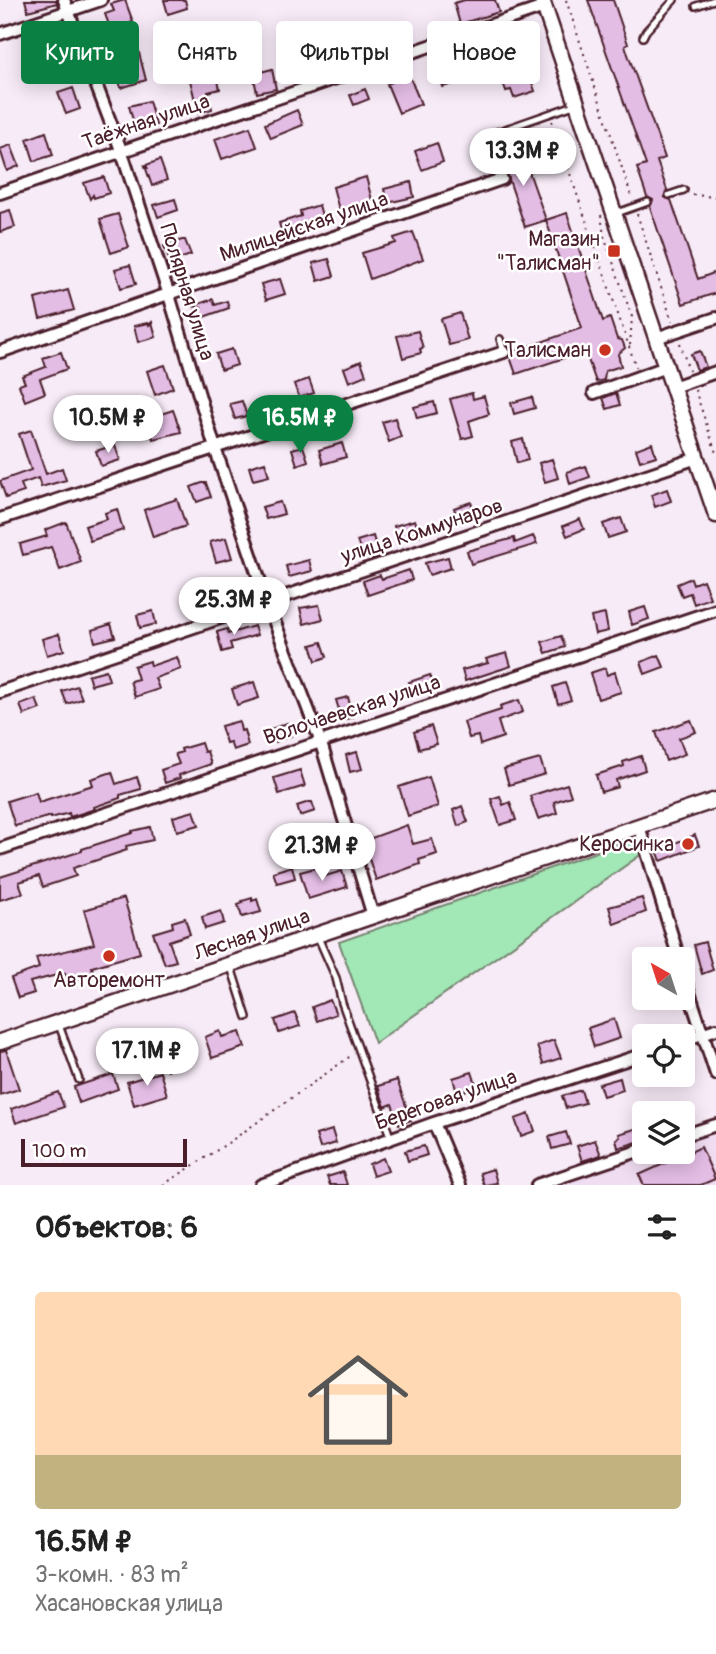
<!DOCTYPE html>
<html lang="ru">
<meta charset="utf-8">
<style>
:root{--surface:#fff;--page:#f6f6f6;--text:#222;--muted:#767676;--accent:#0b8043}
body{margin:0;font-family:Pangolin,sans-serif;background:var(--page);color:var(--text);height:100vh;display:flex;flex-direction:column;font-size:26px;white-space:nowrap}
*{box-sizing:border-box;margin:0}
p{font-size:23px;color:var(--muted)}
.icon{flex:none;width:38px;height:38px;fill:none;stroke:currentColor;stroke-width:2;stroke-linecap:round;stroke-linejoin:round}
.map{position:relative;height:1185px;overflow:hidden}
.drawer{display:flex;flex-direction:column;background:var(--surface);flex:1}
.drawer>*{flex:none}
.top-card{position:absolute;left:21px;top:21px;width:676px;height:63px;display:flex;gap:14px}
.needle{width:46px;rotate:321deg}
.tools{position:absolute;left:632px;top:947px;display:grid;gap:14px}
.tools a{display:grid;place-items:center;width:63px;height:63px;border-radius:7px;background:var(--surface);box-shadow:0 4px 18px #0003;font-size:35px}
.scale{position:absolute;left:21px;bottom:18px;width:166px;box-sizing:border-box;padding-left:7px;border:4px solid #4a1f2b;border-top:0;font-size:19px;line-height:24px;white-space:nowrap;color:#4a1f2b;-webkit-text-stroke:5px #fff;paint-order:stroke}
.price{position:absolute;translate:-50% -60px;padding:0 16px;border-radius:24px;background:#fff;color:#222;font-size:23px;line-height:46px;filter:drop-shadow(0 2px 4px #0008)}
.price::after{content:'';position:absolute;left:50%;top:42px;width:21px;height:16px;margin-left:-10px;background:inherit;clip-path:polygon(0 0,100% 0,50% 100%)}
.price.selected{background:var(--accent);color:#fff}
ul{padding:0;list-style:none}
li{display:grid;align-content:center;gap:14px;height:371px;padding:0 35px}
li span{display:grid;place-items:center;height:217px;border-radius:7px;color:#555}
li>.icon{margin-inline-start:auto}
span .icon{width:126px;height:126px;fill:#fffc;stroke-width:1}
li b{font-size:30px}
h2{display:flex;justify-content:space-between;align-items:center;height:84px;padding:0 35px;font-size:30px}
.chip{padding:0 24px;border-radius:7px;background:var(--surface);box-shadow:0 4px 18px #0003;font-size:24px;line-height:63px}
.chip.selected{background:var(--accent);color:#fff}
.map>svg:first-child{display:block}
.built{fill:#f1ddf2}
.green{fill:#a1e8b6;stroke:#768470;stroke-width:2}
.building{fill:#e4bde5;stroke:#4a1f2b;stroke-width:2}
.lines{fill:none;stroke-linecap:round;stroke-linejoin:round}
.service-casing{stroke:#4a1f2b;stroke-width:10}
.minor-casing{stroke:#4a1f2b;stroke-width:16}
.tertiary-casing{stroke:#4a1f2b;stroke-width:19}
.path{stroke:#4a1f2b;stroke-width:2;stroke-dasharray:2 5;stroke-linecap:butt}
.service{stroke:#fff;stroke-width:5}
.minor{stroke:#fff;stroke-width:10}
.tertiary{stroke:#fff;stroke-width:14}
.poi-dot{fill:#c8321e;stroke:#fff;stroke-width:2.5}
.labels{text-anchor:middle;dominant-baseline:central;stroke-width:5;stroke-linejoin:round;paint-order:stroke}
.street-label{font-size:21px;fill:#4a1f2b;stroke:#fff}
.poi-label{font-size:21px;fill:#4a1f2b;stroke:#fff;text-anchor:end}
</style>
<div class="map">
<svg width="716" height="1185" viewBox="0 0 716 1185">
<rect width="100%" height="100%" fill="#f7ebf7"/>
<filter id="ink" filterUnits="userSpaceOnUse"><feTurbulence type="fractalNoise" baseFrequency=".0143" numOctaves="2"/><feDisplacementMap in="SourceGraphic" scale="14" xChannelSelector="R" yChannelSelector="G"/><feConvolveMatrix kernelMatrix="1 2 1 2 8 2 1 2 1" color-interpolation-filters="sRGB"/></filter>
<g filter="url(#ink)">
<path class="built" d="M 716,1125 L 716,1185 L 537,1185 L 644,1152 L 682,1152 L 683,1136 Z"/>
<path class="green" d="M 642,836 L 646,851 L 375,1043 L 339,942 Z"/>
<path class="building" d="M 25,0 L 56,0 L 57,3 L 28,11 Z
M 125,0 L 133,22 L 111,30 L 105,14 L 114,11 L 111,4 Z
M 164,0 L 185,0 L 187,8 L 168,14 Z
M 465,0 L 495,0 L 499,12 L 460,24 L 454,3 Z
M 588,0 L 613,0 L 628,44 L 625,46 L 665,158 L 657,161 L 667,190 L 664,197 L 671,200 L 698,279 L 716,272 L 716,293 L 683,304 L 650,207 L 653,200 L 647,197 L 637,168 L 646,165 Z
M 356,35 L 363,55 L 344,61 L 345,64 L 336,67 L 335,64 L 304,74 L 300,61 L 330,51 L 327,40 L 336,37 L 338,41 Z
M 56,36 L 62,50 L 44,57 L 38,43 Z
M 512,42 L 521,74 L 528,71 L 535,91 L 514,98 L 511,90 L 506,91 L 492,50 Z
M 138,49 L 146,80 L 121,88 L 112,58 Z
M 215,68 L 220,89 L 208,92 L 212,109 L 198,113 L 189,76 Z
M 454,68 L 459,82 L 443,87 L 439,73 Z
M 272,69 L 276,89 L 257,93 L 253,74 Z
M 409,75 L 421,104 L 399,113 L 387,84 Z
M 73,88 L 80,109 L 66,114 L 58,93 Z
M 365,89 L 369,99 L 354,105 L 350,95 Z
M 149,101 L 156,125 L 136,131 L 129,106 Z
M 297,110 L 303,125 L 271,138 L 265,124 Z
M 250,127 L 257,147 L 222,159 L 215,139 Z
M 46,132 L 53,155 L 34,161 L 27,139 Z
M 437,143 L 443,162 L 422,170 L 415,151 Z
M 11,145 L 19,166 L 7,171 L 0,149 Z
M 521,149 L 546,220 L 525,227 L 501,156 Z
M 160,160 L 167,180 L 152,186 L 145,166 L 147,167 L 146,165 Z
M 104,177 L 109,193 L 94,198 L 93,195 L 90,199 L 84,183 Z
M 366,177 L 372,200 L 339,210 L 333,187 Z
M 411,182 L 414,197 L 387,203 L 384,189 Z
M 175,199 L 178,210 L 158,217 L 154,205 Z
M 319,205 L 324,223 L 295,232 L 298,241 L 285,245 L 279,223 L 301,216 L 300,211 Z
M 10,210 L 15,227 L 0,232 L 0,213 Z
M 567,213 L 603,321 L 610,318 L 617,339 L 622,340 L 625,348 L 618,354 L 621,366 L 605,371 L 604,380 L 596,382 L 585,351 L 516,374 L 510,357 L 512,352 L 582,328 L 546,220 Z
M 118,214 L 129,247 L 111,253 L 100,219 Z
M 413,232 L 423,259 L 370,279 L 362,253 L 396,243 L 394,238 Z
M 182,240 L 185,240 L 191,255 L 170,262 L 164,246 Z
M 329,259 L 334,276 L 318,281 L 313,263 Z
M 130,265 L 136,284 L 121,288 L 115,269 Z
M 280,279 L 285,294 L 266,300 L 261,284 Z
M 68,290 L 74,310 L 40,319 L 35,299 Z
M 213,299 L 215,305 L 227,301 L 229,308 L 198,319 L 195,310 L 202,308 L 193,306 Z
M 460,313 L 468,340 L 449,345 L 441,319 Z
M 152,322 L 156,337 L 138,342 L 134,326 L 148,323 L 149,325 Z
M 418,331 L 423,348 L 420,349 L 421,353 L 403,358 L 397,336 Z
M 232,349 L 237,365 L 221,370 L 216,354 Z
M 700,351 L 706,367 L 697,370 L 691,354 Z
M 61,352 L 67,369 L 40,379 L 45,393 L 25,401 L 19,385 L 25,383 L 22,376 L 46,367 L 43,358 Z
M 361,361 L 366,375 L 349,382 L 344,368 Z
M 165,365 L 173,388 L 155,395 L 147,371 Z
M 309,379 L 314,393 L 299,398 L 294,384 Z
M 472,393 L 473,399 L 484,396 L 489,414 L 469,421 L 473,436 L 462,439 L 450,399 Z
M 616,393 L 620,405 L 607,409 L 603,398 Z
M 532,397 L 535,408 L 514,414 L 511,403 Z
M 242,401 L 247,416 L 235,419 L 230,404 Z
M 434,402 L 437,413 L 417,418 L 414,407 Z
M 173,410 L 181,432 L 153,439 L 146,419 Z
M 395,418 L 401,437 L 389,442 L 382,422 Z
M 31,430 L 46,474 L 62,468 L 66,480 L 41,487 L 38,478 L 21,484 L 24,492 L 6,498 L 0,481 L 31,470 L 19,434 Z
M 523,439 L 528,460 L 517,463 L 512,442 Z
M 342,443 L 346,457 L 323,464 L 319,450 Z
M 652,443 L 656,456 L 640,461 L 636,449 Z
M 115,445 L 120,460 L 101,466 L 96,451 Z
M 303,446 L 308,461 L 297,465 L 292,449 Z
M 552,459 L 558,478 L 545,482 L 539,463 Z
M 265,462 L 269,476 L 253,480 L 249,467 Z
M 586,466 L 590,477 L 570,484 L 567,472 Z
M 202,483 L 206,483 L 211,497 L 197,502 L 191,487 Z
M 667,489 L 671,501 L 655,507 L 651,495 Z
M 177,499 L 186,526 L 153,537 L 144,510 Z
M 280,502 L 284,514 L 266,519 L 262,507 Z
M 471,502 L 476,516 L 458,522 L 454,508 Z
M 117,509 L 123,530 L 90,541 L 85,526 L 107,519 L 105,513 Z
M 621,518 L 626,532 L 608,538 L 603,524 Z
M 580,519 L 584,529 L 567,536 L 563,526 Z
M 415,520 L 420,535 L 399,542 L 394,526 Z
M 66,522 L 81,562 L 60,570 L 51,547 L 23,555 L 20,544 L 47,536 L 45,530 Z
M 373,536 L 377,550 L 362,555 L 357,541 Z
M 533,536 L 537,544 L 471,564 L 467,551 L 514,538 L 515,543 Z
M 226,538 L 232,558 L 216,562 L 210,542 Z
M 448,557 L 451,568 L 429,575 L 425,563 Z
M 309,560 L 312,571 L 289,577 L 286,566 Z
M 409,570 L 412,580 L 368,595 L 363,581 L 380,575 L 382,579 Z
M 691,578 L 693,584 L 703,580 L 710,598 L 694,604 L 690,593 L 682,596 L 677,584 Z
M 319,605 L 323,619 L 304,624 L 300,608 Z
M 645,607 L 649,619 L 632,625 L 629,612 Z
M 153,611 L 156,624 L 140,628 L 137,615 Z
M 605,614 L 608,631 L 595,634 L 591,617 Z
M 111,624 L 115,637 L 95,642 L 92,630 Z
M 254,626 L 257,635 L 230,643 L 232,649 L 222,652 L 217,632 L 227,629 L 228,634 Z
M 59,634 L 64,650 L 47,655 L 42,639 Z
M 561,636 L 565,647 L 546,653 L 542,642 Z
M 322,642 L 327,657 L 316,661 L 311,645 Z
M 507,653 L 511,666 L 465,681 L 462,670 L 488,663 L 486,659 Z
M 659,655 L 664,667 L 645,674 L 641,662 Z
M 177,657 L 181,669 L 155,678 L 159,689 L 135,697 L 130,681 L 138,679 L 134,666 L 150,661 L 151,666 Z
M 605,668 L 607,675 L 615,672 L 621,692 L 598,699 L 590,673 Z
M 106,670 L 109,680 L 91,685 L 88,675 Z
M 430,675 L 435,688 L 414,695 L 409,682 Z
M 254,682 L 259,698 L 237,705 L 232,689 Z
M 565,683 L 571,700 L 558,704 L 553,687 Z
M 77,686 L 82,699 L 67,704 L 62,691 Z
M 348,697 L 353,717 L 342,720 L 336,700 Z
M 36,699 L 40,709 L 24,715 L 20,705 Z
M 519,700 L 523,712 L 498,721 L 503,737 L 480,745 L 478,736 L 469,738 L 464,722 L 501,710 L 500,706 Z
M 691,720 L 696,732 L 679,738 L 685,754 L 666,761 L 656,732 Z
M 239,721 L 241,731 L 244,730 L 248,745 L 233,750 L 230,742 L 226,743 L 221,726 Z
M 287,723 L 291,736 L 275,742 L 271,729 Z
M 431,726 L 437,744 L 419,749 L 414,732 Z
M 201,743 L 204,752 L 207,751 L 211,764 L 179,775 L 180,778 L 165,783 L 161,770 L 179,764 L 175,754 L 182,752 L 181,749 Z
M 357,752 L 362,769 L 350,772 L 346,755 Z
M 641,756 L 645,770 L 616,780 L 618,787 L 601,792 L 596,775 L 624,766 L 623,762 Z
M 540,759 L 545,774 L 509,785 L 504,769 Z
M 300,770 L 305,786 L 279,794 L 274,778 Z
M 112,772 L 116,784 L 137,777 L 141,789 L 120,795 L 120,798 L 94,807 L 95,809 L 70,817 L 69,813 L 51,818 L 51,816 L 15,826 L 7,801 L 36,792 L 39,802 L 93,785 L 91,779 Z
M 429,777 L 438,806 L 408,816 L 399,787 Z
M 567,784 L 571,796 L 554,802 L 557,813 L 538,819 L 530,796 Z
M 500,796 L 503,805 L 510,802 L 516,820 L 500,825 L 491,799 Z
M 309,802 L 312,802 L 315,811 L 300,816 L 297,806 Z
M 462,806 L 468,822 L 458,826 L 453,810 Z
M 194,811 L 199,825 L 177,831 L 173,817 Z
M 407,825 L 413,844 L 432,839 L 437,854 L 419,860 L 420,864 L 376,880 L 363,841 Z
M 150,827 L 153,840 L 126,846 L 127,850 L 73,868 L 76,876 L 43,887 L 39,876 L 19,882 L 23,893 L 0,900 L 0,877 L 82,851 L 82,849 L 132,833 L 132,831 Z
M 324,831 L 329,846 L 319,849 L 315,834 Z
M 695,835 L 699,846 L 661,861 L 657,850 Z
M 292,866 L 295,878 L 277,883 L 273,872 Z
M 319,867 L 322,877 L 342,871 L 347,887 L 308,899 L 300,872 Z
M 124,898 L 140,953 L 92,967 L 94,975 L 68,982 L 65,973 L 30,982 L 34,993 L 18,998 L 11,978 L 39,968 L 36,958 L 94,944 L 84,910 Z
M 252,898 L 252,901 L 257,899 L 261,912 L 242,917 L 238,905 L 243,903 L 242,901 Z
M 642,898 L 646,912 L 614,924 L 609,907 Z
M 221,911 L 224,923 L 205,929 L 202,917 Z
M 185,918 L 190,934 L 169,941 L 176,961 L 165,964 L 153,933 L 173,927 L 172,922 Z
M 705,942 L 713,970 L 702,974 L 694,945 Z
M 330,1000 L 336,1014 L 317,1021 L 312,1007 Z
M 295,1013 L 300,1026 L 279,1033 L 275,1020 Z
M 614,1019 L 620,1038 L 594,1047 L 588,1028 Z
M 220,1031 L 222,1037 L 240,1032 L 245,1047 L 212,1058 L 205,1037 Z
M 554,1040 L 561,1058 L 543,1064 L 537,1046 Z
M 6,1050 L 19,1089 L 0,1095 L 0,1051 Z
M 181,1051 L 185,1063 L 167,1070 L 163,1058 Z
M 160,1072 L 167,1095 L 134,1105 L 127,1082 Z
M 472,1072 L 477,1087 L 457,1093 L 453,1078 Z
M 113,1074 L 118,1089 L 79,1103 L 74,1087 Z
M 620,1078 L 623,1090 L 603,1096 L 599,1084 Z
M 397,1080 L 411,1120 L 399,1124 L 392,1104 L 385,1107 L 378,1086 Z
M 581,1090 L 585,1103 L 566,1108 L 562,1096 Z
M 58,1092 L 64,1107 L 16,1123 L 11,1109 Z
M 529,1114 L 535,1131 L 521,1136 L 515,1119 Z
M 644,1126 L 644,1140 L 618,1148 L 616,1139 L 620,1137 L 619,1134 Z
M 332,1130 L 336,1143 L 320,1148 L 316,1135 Z
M 566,1132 L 570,1144 L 552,1149 L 549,1137 Z
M 595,1140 L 601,1155 L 582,1161 L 577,1146 Z
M 424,1146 L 427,1155 L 408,1161 L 405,1151 Z
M 701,1147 L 715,1179 L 701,1185 L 644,1185 L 639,1175 Z
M 383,1158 L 388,1171 L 373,1176 L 369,1164 Z
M 493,1169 L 497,1183 L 484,1185 L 480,1173 Z
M 343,1172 L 347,1185 L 330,1185 L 327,1177 Z"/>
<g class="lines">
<defs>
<path id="service" d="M 696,6 L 714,0
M 643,37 L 646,31 L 674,0
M 497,132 L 577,104
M 669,195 L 684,190
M 617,213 L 648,202
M 500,339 L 504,352
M 317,935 L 336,978 L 342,1003 L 391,1139
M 231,967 L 247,1017
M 59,1025 L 79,1080"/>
<path id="minor" d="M 64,0 L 121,150 L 169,295 L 215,448 L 267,602 L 320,740 L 373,916
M 0,34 L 101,0
M 0,193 L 544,7
M 656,338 L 716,318
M 0,352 L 502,179
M 673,387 L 716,372
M 594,393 L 666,367
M 0,519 L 504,352
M 0,692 L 697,458
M 639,826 L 679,959
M 0,849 L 716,610
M 682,971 L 716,1074
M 682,1041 L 716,1029
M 434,1123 L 460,1185
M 682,1136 L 716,1125
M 261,1185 L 434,1123 L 644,1054
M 537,1185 L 644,1149"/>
<path id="tertiary" d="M 542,0 L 716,515
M 0,1042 L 716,800"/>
</defs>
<use href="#service" class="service-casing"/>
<use href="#minor" class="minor-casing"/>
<use href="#tertiary" class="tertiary-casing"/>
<path class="path" d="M 566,0 L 632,198
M 552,121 L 636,367
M 693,195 L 716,197
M 637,214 L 672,321
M 601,215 L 604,236 L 632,317 L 630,345
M 680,343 L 689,371
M 695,390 L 716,453
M 163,1185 L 228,1143 L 352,1055"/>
<use href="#service" class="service"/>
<use href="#minor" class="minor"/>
<use href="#tertiary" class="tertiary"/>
</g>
</g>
<g class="poi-dot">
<rect x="607" y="244" width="14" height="14" rx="3.5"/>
<circle cx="605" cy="350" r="7"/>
<circle cx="688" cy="844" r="7"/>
<circle cx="109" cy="956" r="7"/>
</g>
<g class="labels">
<g class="street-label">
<text transform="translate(146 122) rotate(-19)">Таёжная улица</text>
<text transform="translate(304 227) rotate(-19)">Милицейская улица</text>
<text transform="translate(187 292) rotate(73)">Полярная улица</text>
<text transform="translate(422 531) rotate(-18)">улица Коммунаров</text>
<text transform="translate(352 710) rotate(-18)">Волочаевская улица</text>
<text transform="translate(252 935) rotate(-19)">Лесная улица</text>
<text transform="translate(446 1100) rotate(-19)">Береговая улица</text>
</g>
<g class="poi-label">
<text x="600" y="239">Магазин<tspan x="600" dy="24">"Талисман"</tspan></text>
<text x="591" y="350">Талисман</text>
<text x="674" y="844">Керосинка</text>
<text x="109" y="980" text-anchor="middle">Авторемонт</text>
</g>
</g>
</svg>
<div class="tools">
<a><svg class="needle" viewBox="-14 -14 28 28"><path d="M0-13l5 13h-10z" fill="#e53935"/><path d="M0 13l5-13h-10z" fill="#767676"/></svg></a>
<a><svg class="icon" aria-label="locate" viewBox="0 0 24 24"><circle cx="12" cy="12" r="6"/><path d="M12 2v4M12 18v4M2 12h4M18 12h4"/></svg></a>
<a><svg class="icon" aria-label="layers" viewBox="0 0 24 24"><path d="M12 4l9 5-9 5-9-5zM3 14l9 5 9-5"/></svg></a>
</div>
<div class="scale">100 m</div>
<b class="price" style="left:523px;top:188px">13.3M ₽</b>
<b class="price" style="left:108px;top:455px">10.5M ₽</b>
<b class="price selected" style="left:300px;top:455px">16.5M ₽</b>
<b class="price" style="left:234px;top:637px">25.3M ₽</b>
<b class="price" style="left:322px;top:883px">21.3M ₽</b>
<b class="price" style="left:147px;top:1088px">17.1M ₽</b>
<div class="top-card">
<a class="chip selected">Купить</a>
<a class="chip">Снять</a>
<a class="chip">Фильтры</a>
<a class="chip">Новое</a>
</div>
</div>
<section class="drawer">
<h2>Объектов: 6<svg class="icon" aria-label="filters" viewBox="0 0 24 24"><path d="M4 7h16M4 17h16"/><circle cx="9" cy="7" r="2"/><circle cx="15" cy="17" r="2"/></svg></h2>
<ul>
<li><span style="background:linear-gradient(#ffd9b3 75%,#c2b280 0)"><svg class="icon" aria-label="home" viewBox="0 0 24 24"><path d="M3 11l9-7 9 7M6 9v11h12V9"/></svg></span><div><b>16.5M ₽</b><p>3-комн. · 83 m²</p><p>Хасановская улица</p></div></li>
</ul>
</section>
